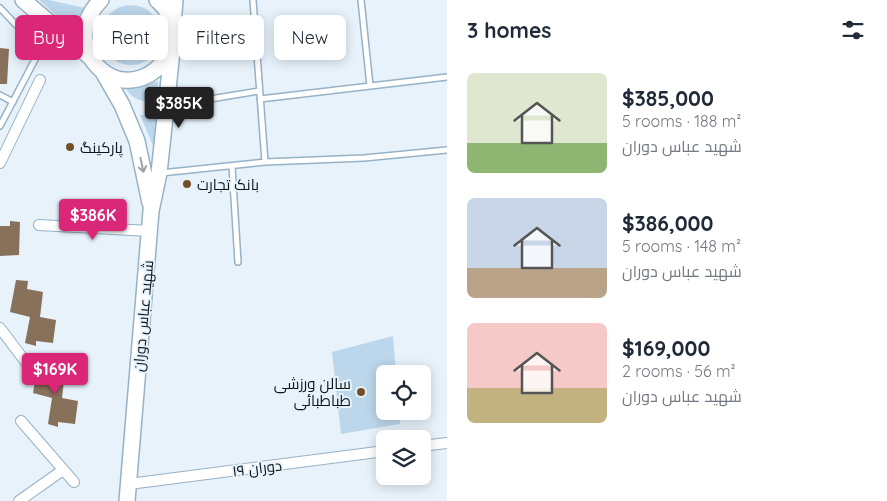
<!DOCTYPE html>
<meta charset="utf-8">
<style>
:root{--surface:#fff;--page:#f2f2f3;--text:#1f2937;--muted:#747a83;--accent:#db2777}
body{margin:0;font-family:Quicksand,Cairo,sans-serif;background:var(--page);color:var(--text);height:100vh;display:flex;flex-direction:column;font-size:19px;white-space:nowrap}
*{box-sizing:border-box;margin:0}
p{font-size:16px;color:var(--muted)}
.icon{flex:none;width:28px;height:28px;fill:none;stroke:currentColor;stroke-width:2;stroke-linecap:round;stroke-linejoin:round}
.map{position:relative;flex:1;overflow:hidden}
.sheet{display:flex;flex-direction:column;background:var(--surface);width:440px}
.sheet>*{flex:none}
.hud{position:absolute;left:15px;top:15px;width:356px;height:45px;display:flex;gap:10px}
.controls{position:absolute;left:376px;top:365px;display:grid;gap:10px}
.controls a{display:grid;place-items:center;width:55px;height:55px;border-radius:8px;background:var(--surface);box-shadow:0 2px 12px #0003;font-size:25px}
.price{position:absolute;translate:-50% -42px;padding:0 11px;border-radius:5px;background:var(--accent);color:#fff;font-size:16px;line-height:32px;filter:drop-shadow(0 1px 2px #0008)}
.price::after{content:'';position:absolute;left:50%;top:30px;width:15px;height:11px;margin-left:-8px;background:inherit;clip-path:polygon(0 0,100% 0,50% 100%)}
.price.current{background:#222;color:#fff}
ul{padding:0;list-style:none}
li{display:flex;align-items:center;gap:15px;height:125px;padding:0 20px}
li span{display:grid;place-items:center;flex:none;width:140px;height:100px;border-radius:8px;color:#555}
li>.icon{margin-inline-start:auto}
span .icon{width:60px;height:60px;fill:#fffc;stroke-width:1}
li b{font-size:21px}
h2{display:flex;justify-content:space-between;align-items:center;height:60px;padding:0 20px;font-size:21px}
.chip{padding:0 18px;border-radius:8px;background:var(--surface);box-shadow:0 2px 12px #0003;font-size:18px;line-height:45px}
.chip.current{background:var(--accent);color:#fff}
main{display:flex;flex:1;min-height:0}
.map>svg:first-child{display:block}
.green{fill:#bcd7eb}
.building{fill:#88715b}
.lines{fill:none;stroke-linecap:round;stroke-linejoin:round}
.lane-casing{stroke:#96b2c7;stroke-width:8}
.street-casing{stroke:#96b2c7;stroke-width:12}
.secondary-casing{stroke:#96b2c7;stroke-width:18}
.lane{stroke:#fff;stroke-width:5}
.street{stroke:#fff;stroke-width:10}
.secondary{stroke:#fff;stroke-width:15}
.oneway{stroke:#9da1a4}
.poi-dot{fill:#734e29;stroke:#e7f2fb;stroke-width:2}
.labels{text-anchor:middle;dominant-baseline:central;stroke-width:4;stroke-linejoin:round;paint-order:stroke}
.poi-label{font-size:15px;fill:#0b151c;stroke:#e7f2fb;text-anchor:start}
.street-label{font-size:15px;fill:#0b151c;stroke:#e7f2fb}
</style>
<main>
<div class="map">
<svg width="447" height="501" viewBox="0 0 447 501">
<rect width="100%" height="100%" fill="#e7f2fb"/>
<path class="green" d="M 39,0 L 49,0 L 85,8 L 77,34 Z
M101 35a30 30 0 1 1 60 0a30 30 0 1 1-60 0Z
M 158,81 L 156,103 C 143,101 134,101 126,89 Z
M 157,114 L 155,150 L 140,115 Z
M 393,336 L 396,374 L 385,374 L 385,411 L 399,411 L 400,424 L 341,434 L 332,352 Z"/>
<path class="building" d="M 0,48 L 9,49 L 7,84 L 0,84 Z
M 10,221 L 20,222 L 19,255 L 0,256 L 0,226 L 10,226 Z
M 16,280 L 28,281 L 27,289 L 43,292 L 40,317 L 56,320 L 53,343 L 36,341 L 36,346 L 25,343 L 30,317 L 10,312 Z
M 38,361 L 50,362 L 49,370 L 65,372 L 62,398 L 78,401 L 75,424 L 58,422 L 58,427 L 48,424 L 52,398 L 33,393 Z"/>
<g class="lines">
<defs>
<path id="lane" d="M 361,0 L 370,86
M 0,8 L 40,50 L 0,126
M 0,95 L 13,102
M 260,99 L 447,77
M 192,102 L 259,91
M 265,162 L 364,158 L 447,150
M 232,166 L 238,262
M 161,173 L 265,162 L 253,0"/>
<path id="street" d="M 0,163 L 40,80
M 39,225 L 150,231
M 0,328 L 28,365
M 21,421 L 74,482
M 422,446 L 447,443
M 129,484 L 385,451
M 19,501 L 63,470"/>
<path id="secondary" d="M 23,0 L 90,57
M 101,0 C 88,13 82,27 86,45 C 87,54 92,61 99,68 C 135,103 192,56 167,12 C 165,7 161,4 157,0
M 173,24 L 175,0
M 103,72 L 122,105 L 137,141 L 150,203
M 127,501 L 151,211 L 159,173 L 173,42"/>
</defs>
<use href="#lane" class="lane-casing"/>
<use href="#street" class="street-casing"/>
<use href="#secondary" class="secondary-casing"/>
<use href="#lane" class="lane"/>
<use href="#street" class="street"/>
<use href="#secondary" class="secondary"/>
</g>
<defs><path id="oneway-shaft" d="M-6 0H5M1.5-3L5.5 0L1.5 3" fill="none" stroke-width="1.6" stroke-linecap="round" stroke-linejoin="round" transform="scale(1.25)"/></defs>
<use class="oneway" href="#oneway-shaft" transform="translate(142 165) rotate(78)"/>
<g class="poi-dot">
<circle cx="70" cy="147" r="5"/>
<circle cx="187" cy="184" r="5"/>
<circle cx="361" cy="392" r="5"/>
</g>
<g class="labels">
<g class="poi-label">
<text x="80" y="147">پارکینگ</text>
<text x="197" y="184">بانک تجارت</text>
<text x="351" y="383" text-anchor="end">سالن ورزشی<tspan x="351" dy="17">طباطبائی</tspan></text>
</g>
<g class="street-label">
<text transform="translate(143 316) rotate(-85)">شهید عباس دوران</text>
<text transform="translate(257 468) rotate(-7)">دوران ۱۹</text>
</g>
</g>
</svg>
<div class="controls">
<a><svg class="icon" aria-label="locate" viewBox="0 0 24 24"><circle cx="12" cy="12" r="6"/><path d="M12 2v4M12 18v4M2 12h4M18 12h4"/></svg></a>
<a><svg class="icon" aria-label="layers" viewBox="0 0 24 24"><path d="M12 4l9 5-9 5-9-5zM3 14l9 5 9-5"/></svg></a>
</div>
<b class="price current" style="left:179px;top:129px">$385K</b>
<b class="price" style="left:93px;top:241px">$386K</b>
<b class="price" style="left:55px;top:395px">$169K</b>
<div class="hud">
<a class="chip current">Buy</a>
<a class="chip">Rent</a>
<a class="chip">Filters</a>
<a class="chip">New</a>
</div>
</div>
<section class="sheet">
<h2>3 homes<svg class="icon" aria-label="filters" viewBox="0 0 24 24"><path d="M4 7h16M4 17h16"/><circle cx="9" cy="7" r="2"/><circle cx="15" cy="17" r="2"/></svg></h2>
<ul>
<li><span style="background:linear-gradient(#dfe7d0 70%,#8fb573 0)"><svg class="icon" aria-label="home" viewBox="0 0 24 24"><path d="M3 11l9-7 9 7M6 9v11h12V9"/></svg></span><div><b>$385,000</b><p>5 rooms · 188 m²</p><p>شهید عباس دوران</p></div></li>
<li><span style="background:linear-gradient(#c9d6e8 70%,#b9a48a 0)"><svg class="icon" aria-label="home" viewBox="0 0 24 24"><path d="M3 11l9-7 9 7M6 9v11h12V9"/></svg></span><div><b>$386,000</b><p>5 rooms · 148 m²</p><p>شهید عباس دوران</p></div></li>
<li><span style="background:linear-gradient(#f6c9c9 65%,#c2b280 0)"><svg class="icon" aria-label="home" viewBox="0 0 24 24"><path d="M3 11l9-7 9 7M6 9v11h12V9"/></svg></span><div><b>$169,000</b><p>2 rooms · 56 m²</p><p>شهید عباس دوران</p></div></li>
</ul>
</section>
</main>
